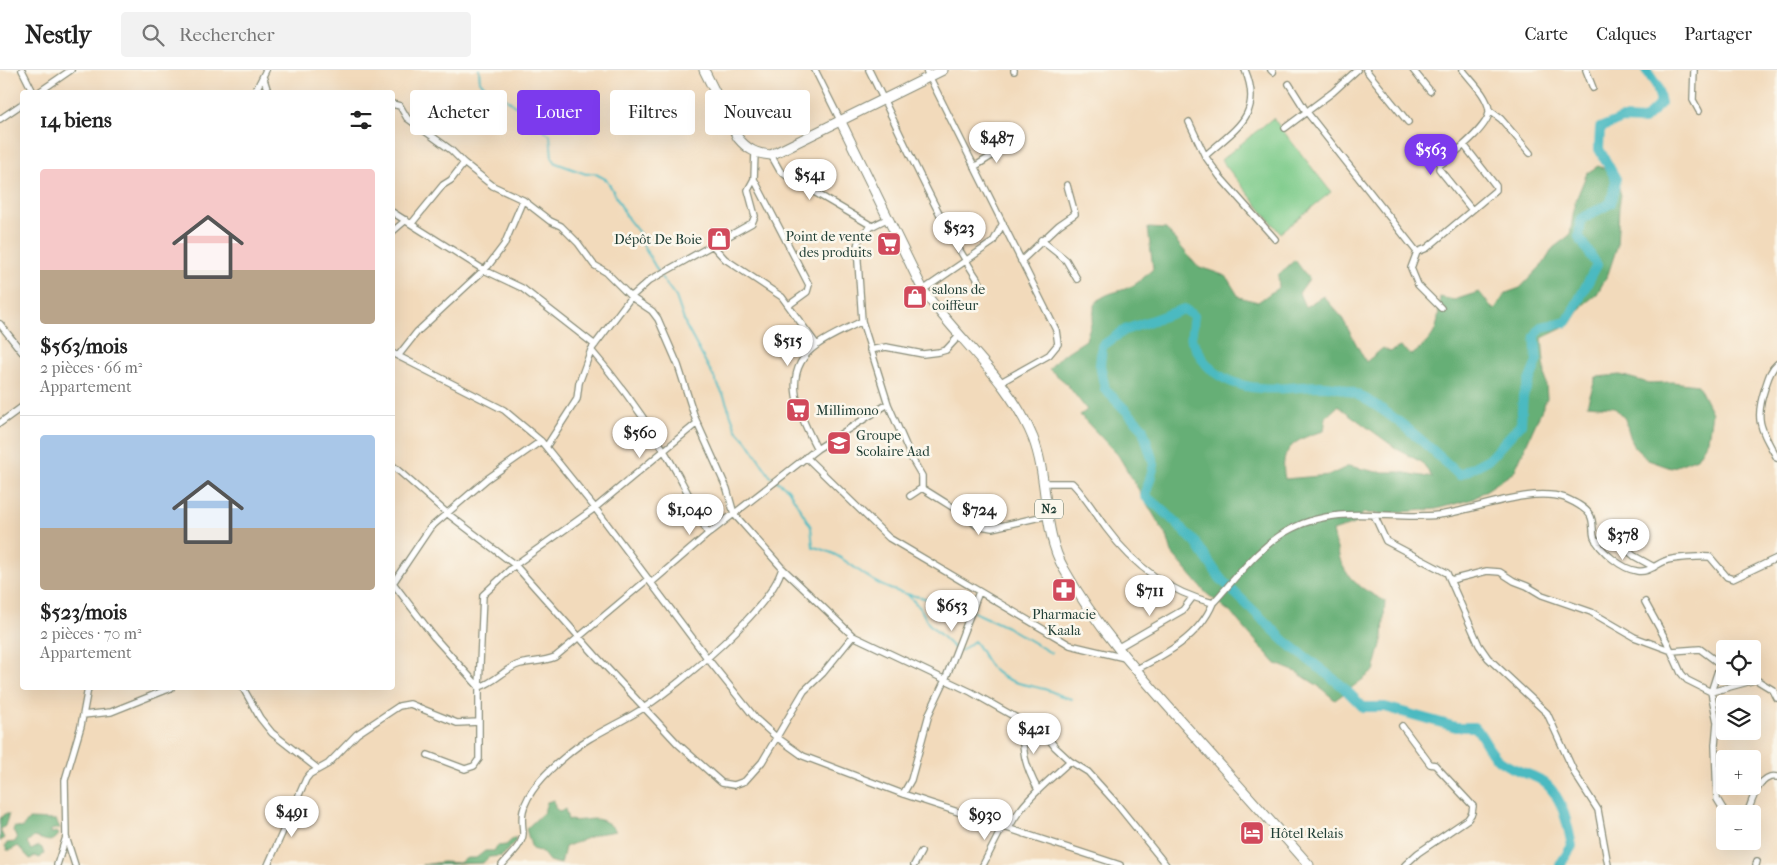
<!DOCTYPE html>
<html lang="fr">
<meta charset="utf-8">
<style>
:root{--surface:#fff;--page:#f2f2f2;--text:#222;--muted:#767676;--line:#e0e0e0;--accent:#7c3aed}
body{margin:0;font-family:"IM FELL French Canon",serif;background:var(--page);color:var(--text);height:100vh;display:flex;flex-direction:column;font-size:19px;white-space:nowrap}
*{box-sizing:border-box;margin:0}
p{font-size:16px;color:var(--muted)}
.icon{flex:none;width:28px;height:28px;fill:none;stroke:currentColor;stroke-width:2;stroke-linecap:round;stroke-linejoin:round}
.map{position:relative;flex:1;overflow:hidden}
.panel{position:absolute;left:20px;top:20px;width:375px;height:600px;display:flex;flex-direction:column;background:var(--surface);border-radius:5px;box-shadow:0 5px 20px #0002}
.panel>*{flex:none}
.top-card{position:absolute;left:410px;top:20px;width:475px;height:45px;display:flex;gap:10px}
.tools{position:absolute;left:1716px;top:570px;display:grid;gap:10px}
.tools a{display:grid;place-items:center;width:45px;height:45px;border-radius:5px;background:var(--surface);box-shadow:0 5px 20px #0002;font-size:25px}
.price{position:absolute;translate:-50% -42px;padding:0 11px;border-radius:18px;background:#fff;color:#222;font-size:16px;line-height:32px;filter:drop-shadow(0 1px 2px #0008)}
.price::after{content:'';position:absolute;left:50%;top:30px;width:15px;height:11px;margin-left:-8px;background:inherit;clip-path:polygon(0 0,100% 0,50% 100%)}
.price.current{background:var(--accent);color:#fff}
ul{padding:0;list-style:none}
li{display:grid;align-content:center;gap:10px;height:265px;padding:0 20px}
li+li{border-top:1px solid var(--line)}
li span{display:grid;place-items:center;height:155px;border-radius:5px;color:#555}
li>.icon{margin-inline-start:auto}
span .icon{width:90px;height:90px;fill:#fffc;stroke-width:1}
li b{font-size:21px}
h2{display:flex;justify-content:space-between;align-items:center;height:60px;padding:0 20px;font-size:21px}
.pill{padding:0 18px;border-radius:5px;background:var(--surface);box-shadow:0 5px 20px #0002;font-size:18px;line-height:45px}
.pill.current{background:var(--accent);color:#fff}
header{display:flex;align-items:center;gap:30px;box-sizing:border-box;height:70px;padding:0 25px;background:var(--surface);border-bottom:1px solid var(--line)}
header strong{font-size:24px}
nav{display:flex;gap:28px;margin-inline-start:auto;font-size:18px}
.search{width:350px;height:45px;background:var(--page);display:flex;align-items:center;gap:12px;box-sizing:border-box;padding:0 18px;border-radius:5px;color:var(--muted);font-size:19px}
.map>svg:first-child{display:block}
.green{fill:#7dcb8a;stroke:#4e845f}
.forest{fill:#66af76;stroke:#427655;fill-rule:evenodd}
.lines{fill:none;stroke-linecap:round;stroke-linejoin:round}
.stream{stroke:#4bbac1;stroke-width:2}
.river{stroke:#4bbac1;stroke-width:10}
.minor-casing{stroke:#888c78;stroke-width:8}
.highway-casing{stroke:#888c78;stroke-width:11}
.minor{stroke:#fff;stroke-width:5.5}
.highway{stroke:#fff;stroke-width:9}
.labels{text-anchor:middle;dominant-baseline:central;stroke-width:5;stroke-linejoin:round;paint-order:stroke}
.shield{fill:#fbf7ec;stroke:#61756b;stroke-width:1}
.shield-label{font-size:12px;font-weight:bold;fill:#1f3d34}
.poi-label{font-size:14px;fill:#1f3d34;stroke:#fbf7ec;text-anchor:start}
</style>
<header>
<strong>Nestly</strong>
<div class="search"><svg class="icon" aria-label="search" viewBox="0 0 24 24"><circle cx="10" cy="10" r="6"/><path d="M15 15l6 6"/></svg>Rechercher</div>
<nav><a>Carte</a><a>Calques</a><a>Partager</a></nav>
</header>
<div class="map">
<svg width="1777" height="795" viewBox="0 0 1777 795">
<rect width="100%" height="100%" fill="#fbf7ec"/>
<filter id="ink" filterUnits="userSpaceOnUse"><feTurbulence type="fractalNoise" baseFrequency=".02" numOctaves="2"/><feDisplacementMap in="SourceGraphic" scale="10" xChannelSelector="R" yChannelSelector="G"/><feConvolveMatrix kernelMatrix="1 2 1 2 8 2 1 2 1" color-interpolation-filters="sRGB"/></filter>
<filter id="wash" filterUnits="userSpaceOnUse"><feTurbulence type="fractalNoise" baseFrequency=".0096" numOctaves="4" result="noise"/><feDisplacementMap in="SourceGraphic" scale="20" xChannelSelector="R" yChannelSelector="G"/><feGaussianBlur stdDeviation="1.12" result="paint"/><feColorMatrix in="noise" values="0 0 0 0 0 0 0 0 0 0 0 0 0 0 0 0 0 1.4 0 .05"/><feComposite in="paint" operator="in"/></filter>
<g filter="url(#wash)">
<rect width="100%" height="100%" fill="#f2dabb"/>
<path class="green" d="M 1273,48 L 1331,122 L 1280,163 L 1221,90 Z"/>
<path class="forest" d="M 1598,96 L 1614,102 L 1621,125 L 1619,136 L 1617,177 L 1608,204 L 1597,224 L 1583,235 L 1571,254 L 1542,268 L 1547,328 L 1514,402 L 1473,429 L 1436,439 L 1380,444 L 1363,443 L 1357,453 L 1333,461 C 1341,503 1348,512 1385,531 L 1383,567 L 1374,601 L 1335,630 L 1317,615 L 1296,602 L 1276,594 L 1231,543 L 1206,523 L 1172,483 L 1168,469 L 1118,385 L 1080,345 L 1087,340 L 1065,312 L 1049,299 L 1061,286 L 1086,270 C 1089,257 1095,248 1094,235 C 1104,222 1117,223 1130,217 C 1139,213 1146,205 1153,199 L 1148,158 L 1166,159 L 1197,196 L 1226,206 L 1239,227 L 1258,232 L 1279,217 L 1278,205 L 1295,190 L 1309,209 L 1299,223 L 1305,237 L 1323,226 L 1341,246 L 1366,292 L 1383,278 L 1390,282 L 1400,277 L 1412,285 C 1439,264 1437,259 1440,227 L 1454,230 L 1479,222 L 1494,240 L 1506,223 L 1520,218 L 1544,193 L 1553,178 L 1570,165 L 1575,132 L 1587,103 ZM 1338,336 L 1397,379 L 1421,392 L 1433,408 L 1400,402 L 1377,402 L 1349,396 L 1330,405 L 1285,409 C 1278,378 1297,368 1324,361 L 1326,347 Z
M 1620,305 L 1649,313 L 1672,312 L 1698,315 L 1712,343 L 1708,370 L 1697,388 L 1671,398 L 1648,390 L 1633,376 L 1625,349 L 1614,337 L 1587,335 L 1596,307 Z
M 554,730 L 555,738 L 560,742 L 565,739 L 568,750 C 589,753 599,741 616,761 L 597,764 L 565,777 L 561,794 L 549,791 L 542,782 L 532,779 L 526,759 L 544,742 L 547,732 Z
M 4,744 L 9,744 L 5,756 L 0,760 L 4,768 L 0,772 L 0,749 Z
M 29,749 L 56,750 L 60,758 L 51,760 L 51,763 L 57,762 L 59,764 C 52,776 44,769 34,767 L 27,773 L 31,780 L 39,776 L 42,778 L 44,784 L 40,788 L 35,786 L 30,789 L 18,776 L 11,780 L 7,780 L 5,776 L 7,773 L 15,772 L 17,768 L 13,761 L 14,757 L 22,758 Z
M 515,767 L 516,771 L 502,786 L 489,787 L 483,793 L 422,795 L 443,792 L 459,793 L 467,788 L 476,788 L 485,781 L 494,781 L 497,776 L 506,775 Z"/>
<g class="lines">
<path class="stream" d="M 479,0 L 480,12 L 488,18 L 501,24 L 550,65 L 552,87 L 556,93 L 586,104 L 594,103 L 607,110 L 628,149 L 640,164 L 644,177 L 659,203
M 661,207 L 676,227 L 686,256 L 724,326 L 736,359 L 747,371 L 770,406 L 788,419 L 811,457 L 813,477 C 844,482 862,509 890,519 C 906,525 923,528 940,531 C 950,533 959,538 969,541
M 908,525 L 920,538 L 928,553 L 956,580 L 961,581 L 974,571 C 981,579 984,589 991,597 C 1005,614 1028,614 1047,620 C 1058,623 1058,627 1072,629
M 974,542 L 1007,557 L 1051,583"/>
<path class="river" d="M 1560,795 L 1572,776 C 1567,751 1561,718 1535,707 C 1523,702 1511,699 1500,691 C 1487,681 1485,668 1475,657 L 1456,657 L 1385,637 L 1363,637 L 1341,615 L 1286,572 L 1236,524 L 1220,508 L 1196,473 L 1165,442 L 1145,426 L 1154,395 L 1142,357 L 1105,319 L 1100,295 L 1102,276 L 1125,260 L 1184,239 L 1194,246 L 1191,269 C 1196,278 1201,288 1207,295 C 1228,318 1260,320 1289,318 C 1309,317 1326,313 1346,320 C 1381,332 1431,378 1459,405 L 1489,389 L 1521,354 L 1523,326 L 1537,292 L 1535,266 L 1541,257 L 1567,252 L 1597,195 L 1579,167 L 1581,149 L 1611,133 L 1616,109 L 1599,79 L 1600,58 L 1622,49 L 1644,50 L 1661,33 L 1657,16 L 1646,0"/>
</g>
</g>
<g filter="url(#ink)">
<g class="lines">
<defs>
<path id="minor" d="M 22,0 L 33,22
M 815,0 L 840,50
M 869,0 C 906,74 938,151 984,219
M 926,0 L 1056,260 L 1058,274 L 1049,285 L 1001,312
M 1271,0 L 1273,2
M 1366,0 L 1408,52
M 1413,0 L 1430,21
M 1463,0 C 1471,11 1487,25 1489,40 C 1491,56 1452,85 1440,95 L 1439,99 L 1472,140
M 1586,0 L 1593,18
M 1694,0 L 1693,30 L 1699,41
M 1014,1 L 1014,0
M 263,6 L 268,22
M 1289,14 L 1306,41 L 1417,182
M 39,22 L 71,0
M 255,22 L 266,0
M 392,34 L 400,36 L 407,48 L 451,80 L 464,93 L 493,116 L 523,130 L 550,151 L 561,156 L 578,173 L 594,195 L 606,202 L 631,227 L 652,241 L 658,249 L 678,295 L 695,348 L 727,419 L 734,444 L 782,498 C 772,538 680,614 645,637 C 620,654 589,665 567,685 C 550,699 528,719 523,741 C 521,749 523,757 523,764 C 522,776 509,786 502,795
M 1489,40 L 1501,49 L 1530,83
M 0,49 L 22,34
M 1189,52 L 1205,86 L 1220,107 L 1275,169
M 1285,58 L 1333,22 L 1357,0
M 771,85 L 780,101 L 787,106 L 872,156
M 1205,86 C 1235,59 1264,45 1245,0
M 974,97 L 1009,75
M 754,109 L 809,215 L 807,222 L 789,235
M 392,142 L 484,200 L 522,218 L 595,275
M 412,153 L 443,115 L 451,110 L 464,93
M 392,162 L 406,150
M 1041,170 L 1066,190 L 1077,209
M 712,175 L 725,189 L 782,227 L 817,275
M 1021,191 L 1059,155 L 1075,144 L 1067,115
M 923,220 L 993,172 L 1003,153
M 1441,238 L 1418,215 L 1411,198 L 1417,182 L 1427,178 L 1496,120 L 1496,116 L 1464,75
M 0,254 L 22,282
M 591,280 C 642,339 675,394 708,464
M 870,280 L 886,277 L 923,284 L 939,282 L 946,280 L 959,266
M 392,283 L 504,340 L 541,371 L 595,438 L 708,589 L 756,649 L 775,666 L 803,686 L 903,724 L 1120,795
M 398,286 L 417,262 L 488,196 L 504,175 L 523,130
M 1777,294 C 1770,300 1768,309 1765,318 C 1754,351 1761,359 1777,388
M 888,334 L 912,389 L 922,406 L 922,418 L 910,426
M 0,353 L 22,337
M 541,371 L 487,409 L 430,458 L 393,513 L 434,567 L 479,617 C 495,613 505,598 520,594 C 532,591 543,592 555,587 L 648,509
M 546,377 L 577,329 L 579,313 L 591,280 L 631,227 L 650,210 L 752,153 L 755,146 L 748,120 L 754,109 L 755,82
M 817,379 C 800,346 778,302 817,275 C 831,265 847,259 862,251
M 806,387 L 889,468 L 1070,575 L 1125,588
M 392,395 L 448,444 L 515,495 L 596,586 L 678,674 L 722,713 L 734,715 L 745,711 L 762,692 L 804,621 L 823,603 L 853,566
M 1044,413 L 1072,413 C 1085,426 1095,443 1106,458 C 1134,496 1168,522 1213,533
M 922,418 L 965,445 L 976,455 L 992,458 L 1049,445
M 1374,445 L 1386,471 L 1447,503 L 1479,575 L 1488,588 L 1547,643 L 1575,704 L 1598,740 L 1608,795
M 1596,471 L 1615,470 L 1634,486 L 1654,497
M 782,498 L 853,566 L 971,622 L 1045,664 L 1055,677 L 1070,691 L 1088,702 L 1116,733 L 1166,795
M 1451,510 L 1487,501 L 1500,502 L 1514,511 L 1527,516 L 1542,525 L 1591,542 L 1634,567 L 1672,581 L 1700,579 L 1720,594 L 1725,595
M 651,513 L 708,464 L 817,379 L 888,334 L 862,251 L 857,177 C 859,161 874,155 887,149
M 1645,532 L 1667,572 L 1681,603 L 1687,610 L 1711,622 L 1755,610
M 1117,578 L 1183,540 L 1192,528
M 1720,594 L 1711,622 L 1717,652 L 1715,675 L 1717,729 L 1726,744
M 1135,600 C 1166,584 1199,567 1213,533 C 1237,507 1260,474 1293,458 C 1338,434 1390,450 1438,445 C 1473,441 1530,416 1565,428 C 1574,432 1585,437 1590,445 C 1594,451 1592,460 1594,467 C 1600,481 1622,499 1637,501 C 1648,503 1655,495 1665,491 C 1670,488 1703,486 1710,487 L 1727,507 L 1733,509 L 1777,488
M 1750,606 L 1773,620 L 1777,628
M 243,618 L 260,648 L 272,663 L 318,699
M 83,645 L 111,642 L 171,618
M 1023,652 C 1021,679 1025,696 1038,720
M 1402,656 L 1430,694 L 1435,695 L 1473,736 L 1472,743 L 1468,749 L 1418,783 L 1405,795
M 428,685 L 465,699 L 474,696 L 479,689 L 479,617 L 483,525 L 515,495 L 595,438 L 697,353
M 903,724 L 911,710 L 929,644 L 945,610 L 979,522
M 1747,744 C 1752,731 1759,703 1777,707
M 1009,758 C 1022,731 1049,711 1070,691
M 66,767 L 75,795
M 57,795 L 66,767 L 65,710 L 81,656 L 88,618
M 268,795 L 306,709 L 310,704 L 328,694 L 357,664 L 399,636 L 410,634 L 457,653 L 479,652
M 914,795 L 921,782
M 983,795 L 1003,756
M 1756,795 L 1757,791"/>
<path id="highway" d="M 704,0 L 738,68 C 747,79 756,84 771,85 L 943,0
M 840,50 L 923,220 C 958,270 1009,309 1033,368 C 1049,409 1042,461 1064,499 C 1095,555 1138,603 1181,651 C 1224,699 1267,747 1309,795"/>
</defs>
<use href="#minor" class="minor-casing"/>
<use href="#highway" class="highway-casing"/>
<use href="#minor" class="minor"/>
<use href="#highway" class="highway"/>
</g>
</g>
<defs>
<symbol id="shop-square" viewBox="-11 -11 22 22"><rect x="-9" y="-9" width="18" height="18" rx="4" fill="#d1495b" stroke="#fbf7ec"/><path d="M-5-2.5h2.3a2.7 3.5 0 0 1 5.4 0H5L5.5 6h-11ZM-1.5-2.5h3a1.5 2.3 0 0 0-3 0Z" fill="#fff"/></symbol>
<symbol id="supermarket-square" viewBox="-11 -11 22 22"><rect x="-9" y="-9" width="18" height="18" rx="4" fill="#d1495b" stroke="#fbf7ec"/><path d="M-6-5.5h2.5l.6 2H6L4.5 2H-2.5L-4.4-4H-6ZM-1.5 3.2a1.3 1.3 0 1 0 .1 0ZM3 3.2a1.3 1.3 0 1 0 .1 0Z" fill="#fff"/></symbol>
<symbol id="school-square" viewBox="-11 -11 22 22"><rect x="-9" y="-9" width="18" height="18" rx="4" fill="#d1495b" stroke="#fbf7ec"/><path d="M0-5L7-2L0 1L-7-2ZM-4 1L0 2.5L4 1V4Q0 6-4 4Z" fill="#fff"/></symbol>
<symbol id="pharmacy-square" viewBox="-11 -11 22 22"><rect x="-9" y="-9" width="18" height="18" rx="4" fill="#d1495b" stroke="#fbf7ec"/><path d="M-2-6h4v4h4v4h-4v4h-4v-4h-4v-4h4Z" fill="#fff"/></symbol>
<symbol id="hotel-square" viewBox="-11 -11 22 22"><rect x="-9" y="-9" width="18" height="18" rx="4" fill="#d1495b" stroke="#fbf7ec"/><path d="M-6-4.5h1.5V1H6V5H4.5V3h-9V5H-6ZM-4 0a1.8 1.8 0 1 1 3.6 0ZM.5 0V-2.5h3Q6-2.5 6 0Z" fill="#fff"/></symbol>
</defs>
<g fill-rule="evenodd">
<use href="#shop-square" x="705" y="155" width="28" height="28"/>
<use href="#supermarket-square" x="875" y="160" width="28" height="28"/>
<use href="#shop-square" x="901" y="213" width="28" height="28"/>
<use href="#supermarket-square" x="784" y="326" width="28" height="28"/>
<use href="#school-square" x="825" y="359" width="28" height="28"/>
<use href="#pharmacy-square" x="1050" y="506" width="28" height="28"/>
<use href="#hotel-square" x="1238" y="749" width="28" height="28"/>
</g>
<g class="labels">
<rect class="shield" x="1035" y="429.5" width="28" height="19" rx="4"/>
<g class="shield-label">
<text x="1049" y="439">N2</text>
</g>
<g class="poi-label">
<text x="872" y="166" text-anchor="end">Point de vente<tspan x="872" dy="16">des produits</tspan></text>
<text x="702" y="169" text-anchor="end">Dépôt De Boie</text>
<text x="932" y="219">salons de<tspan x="932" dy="16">coiffeur</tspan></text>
<text x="816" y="340">Millimono</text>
<text x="856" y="365">Groupe<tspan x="856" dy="16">Scolaire Aad</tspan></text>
<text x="1064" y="544" text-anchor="middle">Pharmacie<tspan x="1064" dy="16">Kaala</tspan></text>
<text x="1270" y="763">Hôtel Relais</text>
</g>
</g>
</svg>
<div class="tools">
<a><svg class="icon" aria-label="locate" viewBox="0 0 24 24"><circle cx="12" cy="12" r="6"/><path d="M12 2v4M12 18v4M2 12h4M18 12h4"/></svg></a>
<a><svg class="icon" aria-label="layers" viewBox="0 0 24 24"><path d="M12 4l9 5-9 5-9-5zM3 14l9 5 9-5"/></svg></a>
<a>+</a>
<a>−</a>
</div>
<b class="price" style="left:997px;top:94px">$487</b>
<b class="price current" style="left:1431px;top:106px">$563</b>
<b class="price" style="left:810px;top:131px">$541</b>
<b class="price" style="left:959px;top:184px">$523</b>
<b class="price" style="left:788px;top:297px">$515</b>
<b class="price" style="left:640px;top:389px">$560</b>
<b class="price" style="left:690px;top:466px">$1,040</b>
<b class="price" style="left:979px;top:466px">$724</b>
<b class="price" style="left:1623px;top:491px">$378</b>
<b class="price" style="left:1150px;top:547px">$711</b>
<b class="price" style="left:952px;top:562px">$653</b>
<b class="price" style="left:1034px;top:685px">$421</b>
<b class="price" style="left:292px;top:768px">$491</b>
<b class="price" style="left:985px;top:771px">$930</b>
<div class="top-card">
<a class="pill">Acheter</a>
<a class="pill current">Louer</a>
<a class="pill">Filtres</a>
<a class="pill">Nouveau</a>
</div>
<section class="panel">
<h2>14 biens<svg class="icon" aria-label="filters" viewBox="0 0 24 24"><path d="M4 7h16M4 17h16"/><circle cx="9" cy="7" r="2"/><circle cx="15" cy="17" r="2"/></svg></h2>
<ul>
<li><span style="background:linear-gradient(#f6c9c9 65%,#b9a48a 0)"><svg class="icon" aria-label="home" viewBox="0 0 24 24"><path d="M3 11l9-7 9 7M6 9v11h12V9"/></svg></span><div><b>$563/mois</b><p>2 pièces · 66 m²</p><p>Appartement</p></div></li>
<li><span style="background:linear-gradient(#a9c7e8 60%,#b9a48a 0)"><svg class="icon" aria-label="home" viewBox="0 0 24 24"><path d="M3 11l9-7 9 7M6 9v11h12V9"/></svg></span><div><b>$523/mois</b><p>2 pièces · 70 m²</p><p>Appartement</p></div></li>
</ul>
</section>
</div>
